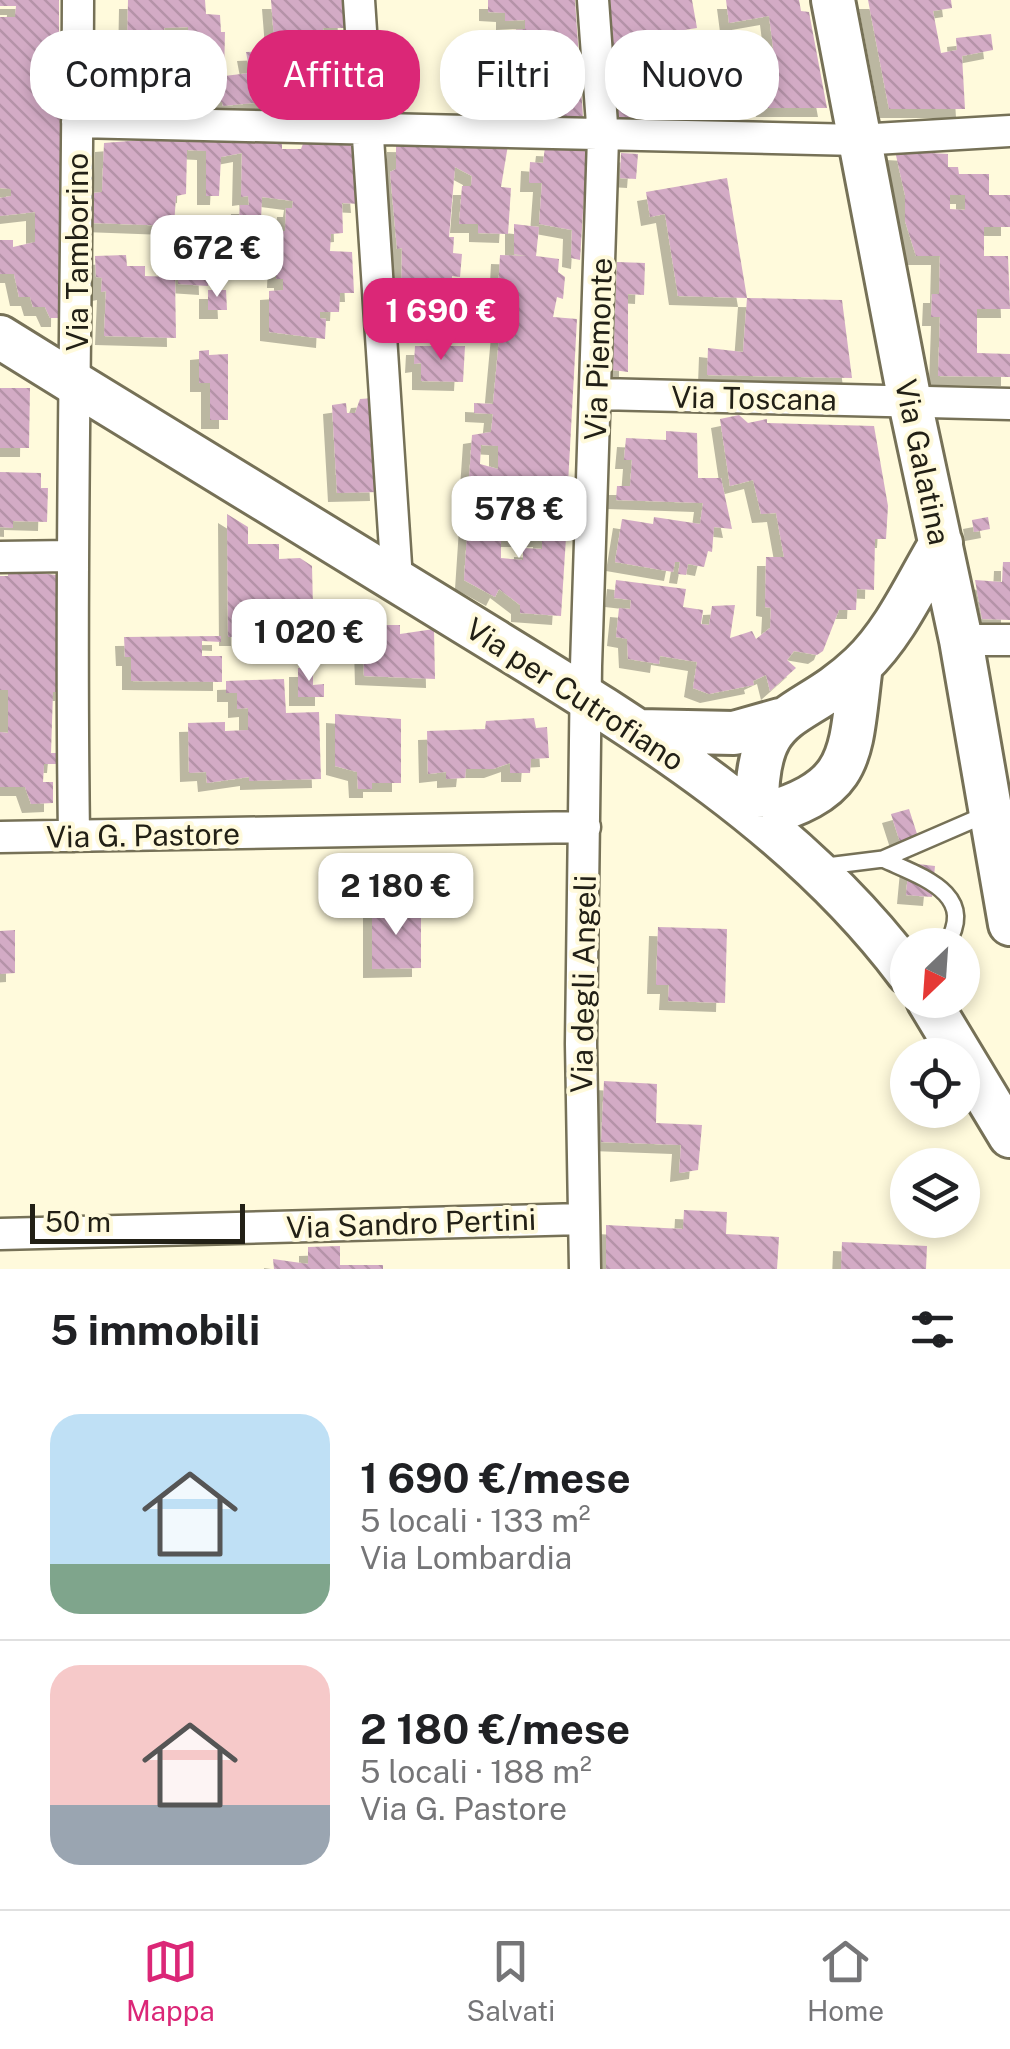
<!DOCTYPE html>
<html lang="it">
<meta charset="utf-8">
<style>
:root{--surface:#fff;--page:#f2f2f2;--text:#202124;--muted:#757577;--line:#e0e0e0;--accent:#db2777}
body{margin:0;font-family:"Public Sans",sans-serif;background:var(--page);color:var(--text);height:100vh;display:flex;flex-direction:column;font-size:38px;white-space:nowrap}
*{box-sizing:border-box;margin:0}
p{font-size:32px;color:var(--muted)}
.icon{flex:none;width:55px;height:55px;fill:none;stroke:currentColor;stroke-width:2;stroke-linecap:round;stroke-linejoin:round}
.map{position:relative;height:1269px;overflow:hidden}
.details{display:flex;flex-direction:column;background:var(--surface);flex:1}
.details>*{flex:none}
.guide{position:absolute;left:30px;top:30px;width:950px;height:90px;display:flex;gap:20px}
.needle{width:65px;rotate:205deg}
.buttons{position:absolute;left:890px;top:928px;display:grid;gap:20px}
.buttons a{display:grid;place-items:center;width:90px;height:90px;border-radius:50%;background:var(--surface);box-shadow:0 5px 15px #0003;font-size:50px}
.scale{position:absolute;left:30px;bottom:25px;width:215px;box-sizing:border-box;padding-left:10px;border:5px solid #222016;border-top:0;font-size:28px;line-height:35px;white-space:nowrap;color:#222016;-webkit-text-stroke:8px #fffadc;paint-order:stroke}
.price{position:absolute;translate:-50% -85px;padding:0 22px;border-radius:20px;background:#fff;color:#222;font-size:32px;line-height:65px;filter:drop-shadow(0 2px 5px #0008)}
.price::after{content:'';position:absolute;left:50%;top:60px;width:30px;height:22px;margin-left:-15px;background:inherit;clip-path:polygon(0 0,100% 0,50% 100%)}
.price.active{background:var(--accent);color:#fff}
ul{padding:0;list-style:none}
li{display:flex;align-items:center;gap:30px;height:250px;padding:0 50px}
li+li{border-top:2px solid var(--line)}
li span{display:grid;place-items:center;flex:none;width:280px;height:200px;border-radius:30px;color:#555}
li>.icon{margin-inline-start:auto}
span .icon{width:120px;height:120px;fill:#fffc;stroke-width:1}
li b{font-size:42px}
h2{display:flex;justify-content:space-between;align-items:center;height:120px;padding:0 50px;font-size:42px}
.pill{padding:0 35px;border-radius:40px;background:var(--surface);box-shadow:0 5px 15px #0003;font-size:35px;line-height:90px}
.pill.active{background:var(--accent);color:#fff}
.tab-bar{display:flex;justify-content:space-around;align-items:center;height:140px;border-top:2px solid var(--line);background:var(--surface);font-size:28px;color:var(--muted)}
.tab-bar a{display:grid;justify-items:center;gap:5px}
.tab-bar .active{color:var(--accent)}
.map>svg:first-child{display:block}
.building{fill:url(#building-back-hatch);fill-rule:evenodd;filter:url(#shadow)}
.lines{fill:none;stroke-linecap:round;stroke-linejoin:round}
.lane-casing{stroke:#767157;stroke-width:20}
.street-casing{stroke:#767157;stroke-width:35}
.secondary-casing{stroke:#767157;stroke-width:48}
.lane{stroke:#fff;stroke-width:15}
.street{stroke:#fff;stroke-width:30}
.secondary{stroke:#fff;stroke-width:42}
.labels{text-anchor:middle;dominant-baseline:central;stroke-width:8;stroke-linejoin:round;paint-order:stroke}
.street-label{font-size:30px;fill:#222016;stroke:#fffadc}
</style>
<div class="map">
<svg width="1010" height="1269" viewBox="0 0 1010 1269">
<defs>
<pattern id="building-back-hatch" width="6" height="6" patternUnits="userSpaceOnUse" patternTransform="scale(2.5)"><rect width="6" height="6" fill="#d3abc5"/><path d="M-1 5l2 2M0 0l6 6M5-1l2 2" fill="none" stroke="#b593a8"/></pattern>
<filter id="shadow"><feDropShadow dx="-9" dy="9" stdDeviation="0" flood-color="#0004"/></filter>
</defs>
<rect width="100%" height="100%" fill="#fffadc"/>
<path class="building" d="M 0,0 L 59,0 L 59,53 L 51,54 L 51,81 L 57,82 L 62,130 L 60,318 L 50,318 L 45,307 L 33,307 L 30,297 L 19,297 L 14,274 L 0,274 L 0,240 L 13,240 L 13,247 L 35,242 L 35,212 L 0,216 L 0,198 L 11,196 L 11,189 L 0,188 L 0,17 L 15,17 L 16,6 L 0,6 Z
M 128,0 L 205,0 L 206,14 L 220,15 L 221,32 L 225,32 L 224,76 L 250,73 L 246,52 L 275,51 L 271,0 L 346,0 L 347,28 L 323,28 L 326,96 L 223,106 L 222,102 L 92,102 L 93,54 L 127,53 ZM 188,27 L 188,50 L 205,51 L 204,74 L 157,79 L 155,61 L 141,60 L 141,52 L 166,49 L 164,28 Z
M 488,0 L 575,0 L 583,117 L 517,114 L 512,64 L 517,61 L 518,50 L 518,42 L 512,42 L 512,30 L 525,29 L 525,20 L 505,21 L 505,13 L 488,12 Z
M 610,0 L 692,0 L 697,28 L 671,32 L 676,82 L 708,77 L 714,123 L 618,125 L 614,118 Z
M 726,0 L 799,0 L 801,11 L 809,12 L 827,108 L 765,108 L 756,60 L 774,55 L 769,16 L 729,23 Z
M 868,0 L 951,0 L 952,8 L 933,11 L 941,53 L 957,50 L 956,38 L 991,34 L 993,50 L 962,56 L 965,109 L 889,109 Z
M 479,95 L 504,96 L 503,114 L 481,113 Z
M 142,135 L 282,140 L 282,149 L 301,149 L 304,141 L 355,143 L 360,204 L 342,203 L 343,233 L 331,234 L 330,251 L 352,252 L 354,293 L 340,293 L 339,312 L 320,312 L 320,318 L 326,319 L 325,339 L 269,332 L 269,291 L 283,290 L 283,279 L 276,279 L 278,232 L 285,231 L 286,208 L 292,208 L 293,201 L 262,197 L 261,220 L 239,220 L 240,205 L 249,205 L 248,196 L 241,197 L 242,153 L 221,157 L 219,196 L 206,196 L 206,151 L 187,150 L 186,194 L 176,196 L 174,226 L 93,223 L 94,193 L 102,192 L 104,143 L 142,140 Z
M 396,143 L 508,145 L 501,187 L 511,188 L 508,234 L 478,233 L 478,224 L 459,224 L 462,186 L 471,186 L 472,176 L 455,167 L 449,237 L 454,237 L 453,253 L 462,254 L 460,277 L 452,276 L 451,310 L 497,312 L 500,255 L 527,256 L 514,254 L 514,224 L 539,227 L 536,256 L 559,259 L 558,272 L 565,277 L 563,299 L 557,297 L 553,317 L 577,319 L 568,484 L 469,479 L 472,435 L 491,432 L 493,414 L 474,413 L 474,403 L 493,404 L 500,328 L 462,329 L 460,334 L 441,331 L 445,313 L 401,312 L 402,248 L 397,249 L 390,172 L 396,169 ZM 481,445 L 498,446 L 498,469 L 480,464 Z
M 545,147 L 587,149 L 580,260 L 571,258 L 572,230 L 539,224 L 542,183 L 529,183 L 530,162 L 543,163 Z
M 895,151 L 948,154 L 948,167 L 958,167 L 959,174 L 989,174 L 989,195 L 1010,195 L 1010,227 L 984,227 L 984,256 L 1008,256 L 1010,309 L 977,309 L 977,353 L 1010,354 L 1010,377 L 938,376 L 940,317 L 931,317 L 932,294 L 939,294 L 940,256 L 916,256 L 905,221 L 905,195 ZM 950,195 L 965,195 L 965,210 L 950,209 Z
M 621,153 L 638,154 L 636,179 L 620,178 Z
M 727,178 L 747,298 L 842,300 L 852,378 L 707,375 L 708,348 L 743,352 L 747,298 L 678,296 L 665,214 L 650,217 L 646,192 Z
M 126,255 L 127,266 L 145,266 L 145,276 L 175,277 L 176,338 L 104,336 L 106,291 L 101,292 L 102,278 L 96,277 L 95,256 Z
M 179,257 L 207,257 L 208,286 L 178,284 Z
M 617,262 L 645,263 L 644,295 L 628,294 L 628,372 L 613,370 Z
M 208,290 L 226,290 L 227,310 L 208,310 Z
M 415,346 L 465,346 L 463,382 L 421,381 L 421,363 L 414,364 Z
M 209,350 L 209,355 L 228,354 L 228,420 L 210,420 L 210,383 L 199,383 L 199,351 Z
M 0,388 L 30,388 L 29,448 L 0,448 Z
M 374,398 L 379,492 L 337,493 L 332,405 L 346,403 L 347,413 L 355,413 L 360,399 Z
M 739,415 L 748,423 L 767,419 L 767,423 L 874,426 L 888,506 L 886,539 L 875,539 L 874,590 L 857,589 L 856,610 L 839,610 L 823,651 L 817,655 L 794,651 L 787,660 L 796,668 L 770,691 L 766,675 L 753,681 L 754,685 L 709,694 L 693,688 L 697,662 L 660,656 L 659,664 L 628,659 L 627,639 L 616,637 L 619,608 L 630,609 L 631,600 L 614,598 L 616,580 L 686,589 L 683,607 L 703,610 L 701,624 L 709,625 L 712,606 L 735,605 L 730,638 L 752,631 L 756,639 L 770,628 L 771,608 L 765,607 L 766,557 L 784,557 L 776,513 L 761,514 L 753,480 L 730,486 L 720,419 Z
M 666,431 L 697,433 L 698,478 L 721,478 L 732,529 L 714,527 L 712,552 L 708,551 L 704,567 L 688,564 L 686,575 L 678,574 L 680,562 L 675,562 L 673,572 L 615,562 L 622,519 L 653,524 L 654,517 L 700,524 L 703,503 L 616,500 L 617,486 L 630,486 L 632,460 L 624,460 L 626,438 L 666,440 Z
M 0,472 L 41,473 L 41,488 L 48,488 L 47,522 L 13,521 L 13,528 L 0,527 Z
M 227,514 L 248,527 L 248,544 L 279,544 L 279,559 L 300,558 L 312,566 L 314,649 L 281,650 L 280,637 L 258,636 L 258,623 L 280,625 L 280,610 L 263,610 L 263,605 L 239,605 L 240,637 L 228,637 Z
M 988,517 L 990,529 L 974,532 L 972,520 Z
M 511,518 L 567,522 L 561,616 L 520,613 L 520,605 L 499,589 L 495,597 L 464,580 L 468,520 ZM 501,538 L 542,538 L 542,549 L 523,548 L 523,560 L 501,558 Z
M 1003,562 L 1010,562 L 1010,620 L 982,619 L 975,580 L 1002,582 Z
M 8,570 L 57,575 L 57,571 L 68,571 L 64,628 L 56,628 L 56,667 L 64,666 L 64,692 L 53,692 L 51,753 L 57,753 L 56,764 L 44,764 L 43,782 L 53,782 L 53,803 L 31,804 L 25,787 L 0,787 L 0,732 L 8,733 L 8,690 L 0,690 L 0,576 L 8,576 Z
M 382,625 L 400,625 L 400,634 L 434,629 L 435,679 L 364,676 L 363,640 L 382,639 Z
M 221,636 L 221,642 L 202,641 L 202,656 L 222,656 L 222,682 L 131,681 L 131,657 L 125,657 L 124,637 Z
M 298,668 L 313,668 L 313,685 L 324,684 L 324,697 L 298,697 Z
M 284,679 L 286,713 L 319,712 L 321,779 L 249,781 L 249,777 L 207,783 L 206,772 L 189,773 L 188,723 L 225,722 L 225,731 L 248,730 L 248,708 L 237,709 L 237,693 L 226,693 L 226,681 Z
M 335,714 L 401,719 L 401,783 L 372,783 L 372,789 L 358,789 L 357,772 L 335,766 Z
M 534,718 L 536,728 L 547,727 L 549,758 L 531,759 L 530,773 L 510,773 L 510,763 L 493,769 L 466,769 L 465,778 L 446,779 L 446,772 L 428,774 L 427,731 L 485,729 L 486,721 Z
M 909,809 L 918,837 L 900,842 L 891,814 Z
M 909,863 L 935,866 L 932,897 L 906,895 Z
M 372,908 L 421,908 L 421,968 L 372,969 Z
M 658,927 L 727,929 L 725,1003 L 668,1001 L 669,985 L 656,985 Z
M 15,930 L 15,973 L 0,974 L 0,931 Z
M 604,1081 L 657,1084 L 656,1123 L 702,1125 L 698,1170 L 679,1173 L 681,1145 L 601,1142 Z
M 684,1210 L 727,1212 L 726,1234 L 779,1237 L 777,1269 L 606,1269 L 606,1225 L 683,1229 Z
M 842,1242 L 927,1246 L 926,1269 L 841,1269 Z
M 340,1246 L 340,1265 L 383,1265 L 383,1269 L 274,1269 L 273,1259 L 308,1264 L 308,1247 Z"/>
<g class="lines">
<defs>
<path id="lane" d="M 883,859 C 919,876 979,893 946,945
M 819,867 L 883,859 L 987,814"/>
<path id="street" d="M 359,0 L 397,580
M 77,122 L 858,140 L 1010,131
M 598,394 L 1010,404
M 0,557 L 70,556
M 961,640 L 1010,640
M 74,836 C 70,557 77,279 78,0
M 0,837 L 585,827
M 0,1234 L 582,1219
M 585,1269 L 581,1044 L 586,666 L 603,138 L 593,0"/>
<path id="secondary" d="M 833,0 L 910,402 L 961,640 L 1010,924
M 0,337 C 148,429 297,519 446,611 C 613,714 788,813 908,973
M 861,665 C 849,758 857,789 757,817 C 754,702 797,726 861,665 C 895,633 917,583 941,543
M 640,731 L 734,733 L 780,720
M 928,1000 L 1010,1136"/>
</defs>
<use href="#lane" class="lane-casing"/>
<use href="#street" class="street-casing"/>
<use href="#secondary" class="secondary-casing"/>
<use href="#lane" class="lane"/>
<use href="#street" class="street"/>
<use href="#secondary" class="secondary"/>
</g>
<g class="labels">
<g class="street-label">
<text transform="translate(77 252) rotate(-90)">Via Tamborino</text>
<text transform="translate(598 349) rotate(-88)">Via Piemonte</text>
<text transform="translate(754 398) rotate(1)">Via Toscana</text>
<text transform="translate(923 462) rotate(78)">Via Galatina</text>
<text transform="translate(575 694) rotate(33)">Via per Cutrofiano</text>
<text transform="translate(143 835) rotate(-1)">Via G. Pastore</text>
<text transform="translate(583 984) rotate(-89)">Via degli Angeli</text>
<text transform="translate(411 1223) rotate(-2)">Via Sandro Pertini</text>
</g>
</g>
</svg>
<div class="buttons">
<a><svg class="needle" viewBox="-14 -14 28 28"><path d="M0-13l5 13h-10z" fill="#e53935"/><path d="M0 13l5-13h-10z" fill="#757577"/></svg></a>
<a><svg class="icon" aria-label="locate" viewBox="0 0 24 24"><circle cx="12" cy="12" r="6"/><path d="M12 2v4M12 18v4M2 12h4M18 12h4"/></svg></a>
<a><svg class="icon" aria-label="layers" viewBox="0 0 24 24"><path d="M12 4l9 5-9 5-9-5zM3 14l9 5 9-5"/></svg></a>
</div>
<div class="scale">50 m</div>
<b class="price" style="left:217px;top:300px">672 €</b>
<b class="price active" style="left:441px;top:363px">1 690 €</b>
<b class="price" style="left:519px;top:561px">578 €</b>
<b class="price" style="left:309px;top:684px">1 020 €</b>
<b class="price" style="left:396px;top:938px">2 180 €</b>
<div class="guide">
<a class="pill">Compra</a>
<a class="pill active">Affitta</a>
<a class="pill">Filtri</a>
<a class="pill">Nuovo</a>
</div>
</div>
<section class="details">
<h2>5 immobili<svg class="icon" aria-label="filters" viewBox="0 0 24 24"><path d="M4 7h16M4 17h16"/><circle cx="9" cy="7" r="2"/><circle cx="15" cy="17" r="2"/></svg></h2>
<ul>
<li><span style="background:linear-gradient(#bfe0f5 75%,#7fa58c 0)"><svg class="icon" aria-label="home" viewBox="0 0 24 24"><path d="M3 11l9-7 9 7M6 9v11h12V9"/></svg></span><div><b>1 690 €/mese</b><p>5 locali · 133 m²</p><p>Via Lombardia</p></div></li>
<li><span style="background:linear-gradient(#f6c9c9 70%,#9aa5b1 0)"><svg class="icon" aria-label="home" viewBox="0 0 24 24"><path d="M3 11l9-7 9 7M6 9v11h12V9"/></svg></span><div><b>2 180 €/mese</b><p>5 locali · 188 m²</p><p>Via G. Pastore</p></div></li>
</ul>
</section>
<nav class="tab-bar">
<a class="active"><svg class="icon" aria-label="map" viewBox="0 0 24 24"><path d="M3 6l6-2 6 2 6-2v14l-6 2-6-2-6 2zM9 4v14M15 6v14"/></svg>Mappa</a>
<a><svg class="icon" aria-label="saved" viewBox="0 0 24 24"><path d="M7 4h10v16l-5-4-5 4z"/></svg>Salvati</a>
<a><svg class="icon" aria-label="home" viewBox="0 0 24 24"><path d="M3 11l9-7 9 7M6 9v11h12V9"/></svg>Home</a>
</nav>
